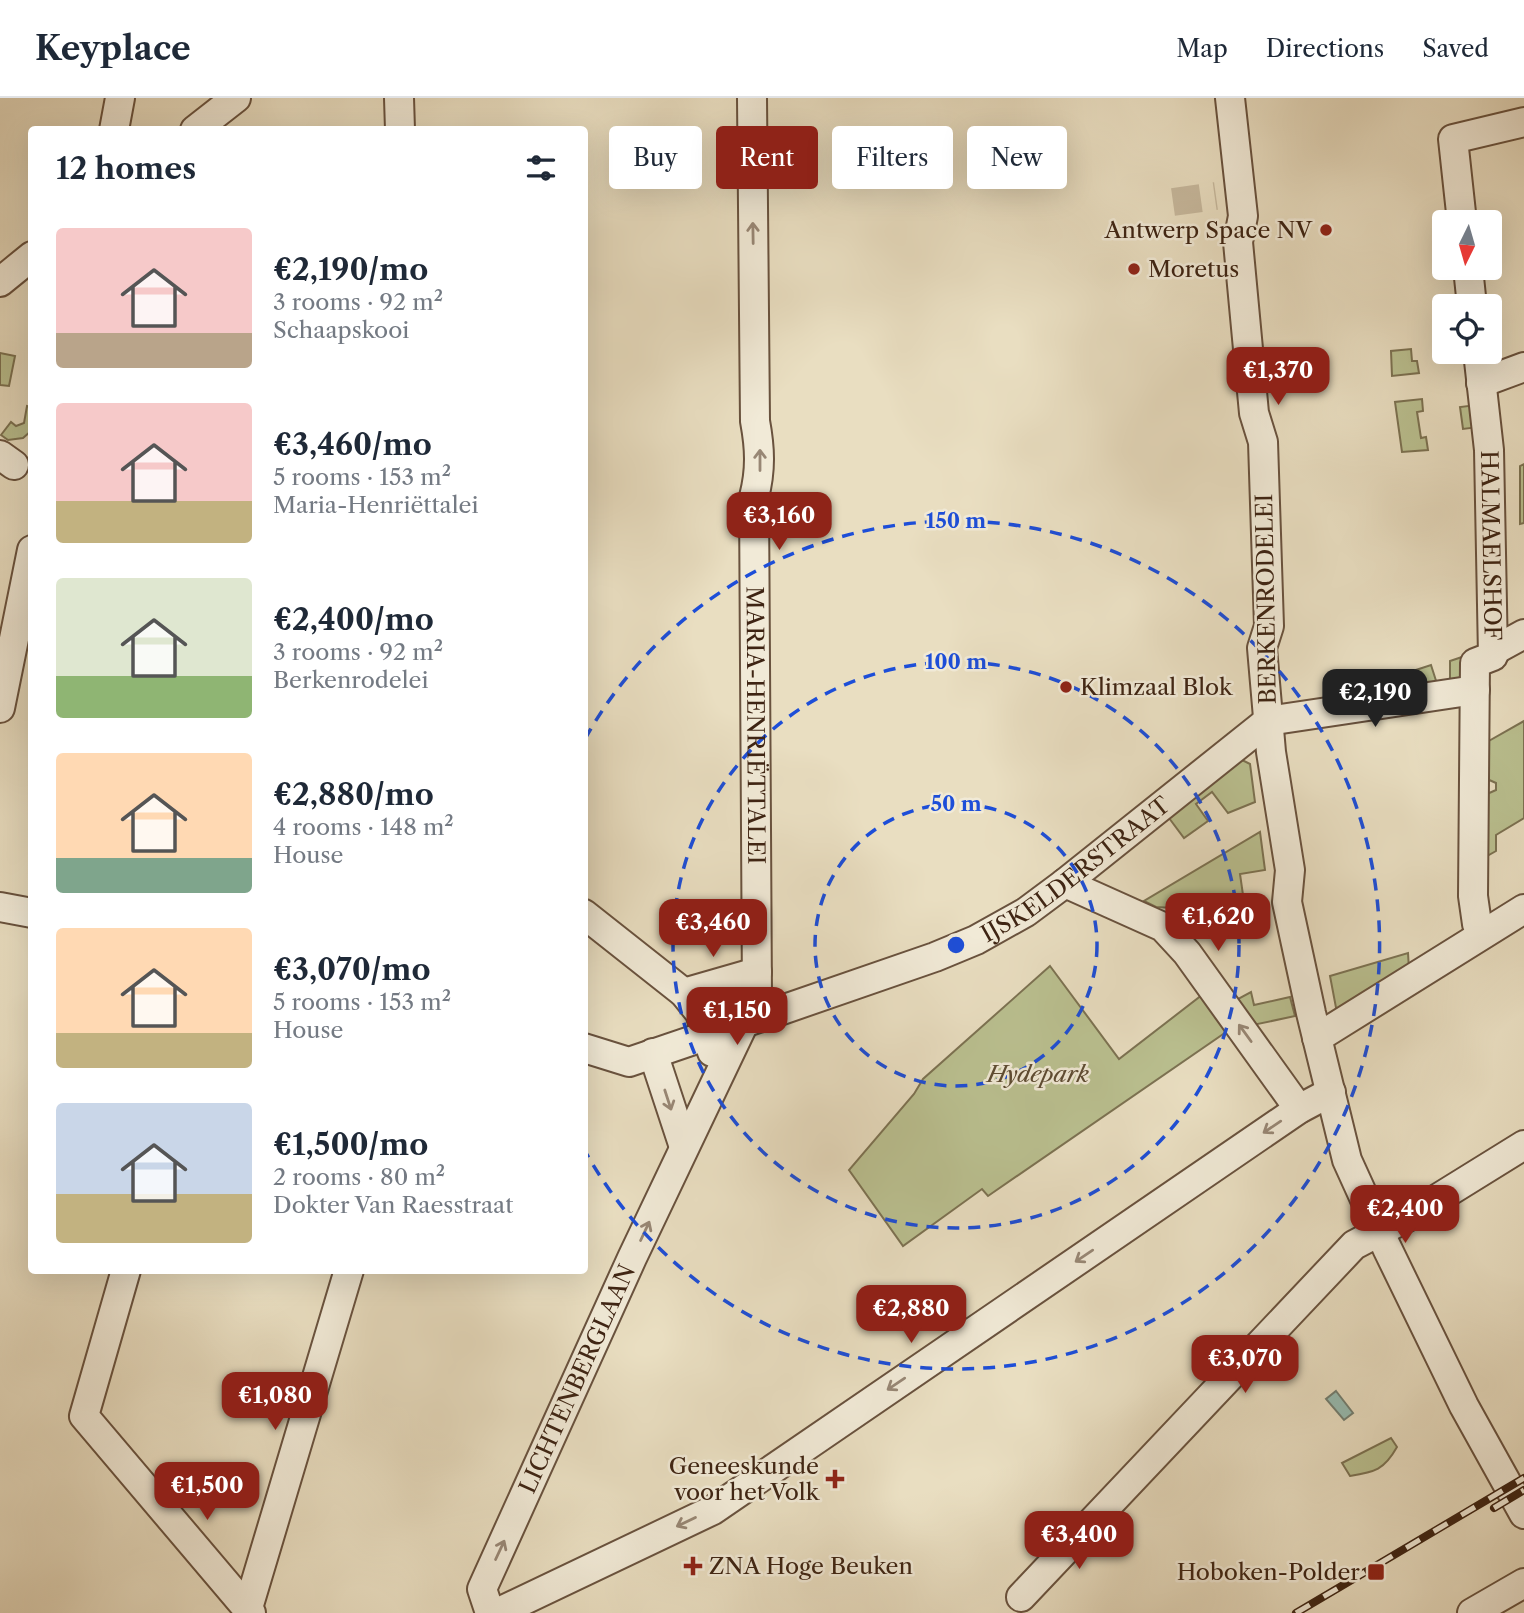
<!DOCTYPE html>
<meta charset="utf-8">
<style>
:root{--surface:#fff;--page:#f2f2f3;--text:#1f2937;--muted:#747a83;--line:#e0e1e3;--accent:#8f2418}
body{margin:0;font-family:"Libre Caslon Text",serif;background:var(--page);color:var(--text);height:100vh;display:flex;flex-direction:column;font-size:26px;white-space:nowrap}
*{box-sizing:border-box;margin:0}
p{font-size:23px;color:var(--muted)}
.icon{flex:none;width:38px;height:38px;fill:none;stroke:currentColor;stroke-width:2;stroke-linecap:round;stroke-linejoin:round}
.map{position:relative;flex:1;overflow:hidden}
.panel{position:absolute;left:28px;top:28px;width:560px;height:1148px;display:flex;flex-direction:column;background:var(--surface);border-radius:7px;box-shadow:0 7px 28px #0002}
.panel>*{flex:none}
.top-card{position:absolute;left:609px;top:28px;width:665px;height:63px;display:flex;gap:14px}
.needle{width:46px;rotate:185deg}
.controls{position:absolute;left:1432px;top:112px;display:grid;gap:14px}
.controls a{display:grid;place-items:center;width:70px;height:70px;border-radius:7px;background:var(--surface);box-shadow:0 7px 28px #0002;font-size:35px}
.price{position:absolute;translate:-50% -60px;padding:0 16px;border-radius:14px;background:var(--accent);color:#fff;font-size:23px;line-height:46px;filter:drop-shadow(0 2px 4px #0008)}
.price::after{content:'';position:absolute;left:50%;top:42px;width:21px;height:16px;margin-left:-10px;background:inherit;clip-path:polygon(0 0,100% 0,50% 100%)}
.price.current{background:#222;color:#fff}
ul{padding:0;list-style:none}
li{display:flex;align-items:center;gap:21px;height:175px;padding:0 28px}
li span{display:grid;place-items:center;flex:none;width:196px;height:140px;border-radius:7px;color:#555}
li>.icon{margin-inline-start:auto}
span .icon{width:84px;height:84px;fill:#fffc;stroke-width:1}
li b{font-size:30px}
h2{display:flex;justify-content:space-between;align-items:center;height:84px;padding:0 28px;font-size:30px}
.chip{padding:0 24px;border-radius:7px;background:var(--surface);box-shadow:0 7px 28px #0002;font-size:24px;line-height:63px}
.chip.current{background:var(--accent);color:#fff}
header{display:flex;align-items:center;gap:42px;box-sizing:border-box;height:98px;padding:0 35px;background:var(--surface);border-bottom:2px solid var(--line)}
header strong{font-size:33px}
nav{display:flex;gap:38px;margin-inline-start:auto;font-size:24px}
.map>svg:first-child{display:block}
.green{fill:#bac090;stroke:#7c7252;stroke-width:2}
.water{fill:#97bcb2;stroke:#737f72;stroke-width:2}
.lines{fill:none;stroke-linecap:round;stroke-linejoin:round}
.minor-tunnel{stroke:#c7b99e;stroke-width:28;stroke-dasharray:28 14;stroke-linecap:butt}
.minor-casing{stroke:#69523e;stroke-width:32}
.minor{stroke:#f1ead7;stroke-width:28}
.rail-casing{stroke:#3e2413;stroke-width:8}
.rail{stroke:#f1ead7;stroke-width:5;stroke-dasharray:16;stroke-linecap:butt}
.oneway{stroke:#988775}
.ring{fill:none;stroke:#1d4ed8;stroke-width:3.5;stroke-dasharray:12 9}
.poi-dot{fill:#8f2418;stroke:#f1ead7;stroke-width:2.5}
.labels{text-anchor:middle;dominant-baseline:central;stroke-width:5;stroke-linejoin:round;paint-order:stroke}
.poi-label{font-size:23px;fill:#3e2413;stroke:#f1ead7;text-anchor:end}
.street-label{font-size:23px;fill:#3e2413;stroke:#f1ead7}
.park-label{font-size:23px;font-style:italic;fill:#5d4b32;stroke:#f1ead7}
.centre{fill:#1d4ed8;stroke:#f1ead7;stroke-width:3.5}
.ring-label{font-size:21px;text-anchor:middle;font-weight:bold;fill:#1d4ed8;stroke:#f1ead7;stroke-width:5;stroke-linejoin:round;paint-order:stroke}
</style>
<header>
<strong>Keyplace</strong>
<nav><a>Map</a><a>Directions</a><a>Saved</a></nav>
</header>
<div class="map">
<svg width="1524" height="1515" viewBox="0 0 1524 1515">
<rect width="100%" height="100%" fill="#e9dec1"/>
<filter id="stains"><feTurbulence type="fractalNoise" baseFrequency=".00286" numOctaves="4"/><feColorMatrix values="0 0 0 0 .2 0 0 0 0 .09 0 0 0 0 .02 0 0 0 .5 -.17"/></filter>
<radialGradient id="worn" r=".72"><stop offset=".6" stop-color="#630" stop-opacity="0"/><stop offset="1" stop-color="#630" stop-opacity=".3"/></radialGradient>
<path class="green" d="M 1411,251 L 1412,263 L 1417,263 L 1419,275 L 1392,278 L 1391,253 Z
M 0,255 L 15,258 L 9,288 L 0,287 Z
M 1422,301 L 1423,313 L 1417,314 L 1421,340 L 1426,339 L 1428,352 L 1402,354 L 1395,304 Z
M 1476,307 L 1479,329 L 1463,331 L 1460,309 Z
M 27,308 L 31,309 L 31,333 L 23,340 L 8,342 L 1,337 L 11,324 L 16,328 L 24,325 Z
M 1524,366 L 1524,425 L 1520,426 L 1520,368 Z
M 1465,558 L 1465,586 L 1450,587 L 1450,563 Z
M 1431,567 L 1438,589 L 1373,599 L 1370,587 Z
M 1524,623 L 1524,720 L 1496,737 L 1496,753 L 1487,758 L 1487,696 L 1496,692 L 1496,685 L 1487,681 L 1487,644 Z
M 1242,662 L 1250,666 L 1255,704 L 1228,715 L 1212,694 L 1196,706 L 1208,723 L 1184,740 L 1169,720 Z
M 1260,734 L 1265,772 L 1240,776 L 1243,797 L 1222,800 L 1224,813 L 1156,809 L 1144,803 Z
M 1408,855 L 1409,872 L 1337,915 L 1330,878 Z
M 1050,868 L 1119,961 L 1202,897 L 1229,932 L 988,1098 L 982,1091 L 903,1148 L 849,1072 L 914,996 L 923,981 Z
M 1251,894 L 1254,907 L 1290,899 L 1295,918 L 1253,927 L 1236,902 Z
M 1391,1340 L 1397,1349 C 1384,1372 1375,1374 1350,1378 L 1342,1365 Z"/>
<path class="water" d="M 1336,1293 L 1353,1315 L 1344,1322 L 1326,1301 Z"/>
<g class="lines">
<path class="minor-tunnel" d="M 1173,104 L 1216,98"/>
<defs>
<g id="minor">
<path d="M 399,0 L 400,32"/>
<path id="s1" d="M 752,0 L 755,323 C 760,350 761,372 754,399 L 757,897 L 765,918"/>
<path d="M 1230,0 L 1243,118 L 1238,144 L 1254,315 L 1263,344 L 1269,528 L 1262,550 L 1271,654 L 1290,772 L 1287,804 L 1311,915 L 1347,1062 L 1387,1150 L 1464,1308 L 1524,1416"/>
<path d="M 114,32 L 120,0"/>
<path d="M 195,32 L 236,0"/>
<path d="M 1462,124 L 1453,41 L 1524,24"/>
<path d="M 1468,170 L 1472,208"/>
<path d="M 0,184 L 32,158"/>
<path id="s2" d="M 1478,254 L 1489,352 L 1493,558 L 1475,565 L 1473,798 L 1477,826 L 1481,837"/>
<path d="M 1481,285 L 1524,269"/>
<path d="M 0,357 L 14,367"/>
<path d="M 1493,553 L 1524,536"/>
<path d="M 0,610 L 32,452"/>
<path d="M 1268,623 L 1475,592"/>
<path d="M 1065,785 L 1163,829 L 1187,855 L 1299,1011"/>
<path d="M 0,809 L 32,815"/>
<path d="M 584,816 L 684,895 L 700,915 L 712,954"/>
<path d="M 684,895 L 757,874"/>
<path d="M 1317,940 L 1524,811"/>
<path id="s3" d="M 584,950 L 629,964 L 776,914 L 935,859 L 976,842 L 1026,814 L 1065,785 L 1268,623"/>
<path d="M 653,955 L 684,1049"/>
<path d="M 126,1172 L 84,1318 L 251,1515"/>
<path d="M 1021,1499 L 1354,1147 L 1411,1117 L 1524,1047"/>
<path d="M 248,1510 L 349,1172"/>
<path id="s4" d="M 490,1515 L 482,1491 L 632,1160 L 744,925"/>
<path d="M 497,1515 L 713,1412 L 1299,1011 L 1331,994"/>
<path d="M 1472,1515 L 1524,1485"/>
</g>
</defs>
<use href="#minor" class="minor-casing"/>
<use href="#minor" class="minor"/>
<defs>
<path id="rail" d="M 1494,1410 L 1524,1392
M 1296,1515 L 1524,1380"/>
</defs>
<use href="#rail" class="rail-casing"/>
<use href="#rail" class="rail"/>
</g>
<defs><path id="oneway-shaft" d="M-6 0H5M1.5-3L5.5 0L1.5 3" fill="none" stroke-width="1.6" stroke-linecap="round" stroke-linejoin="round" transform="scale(1.75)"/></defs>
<g class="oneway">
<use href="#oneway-shaft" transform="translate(753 135) rotate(-91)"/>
<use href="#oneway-shaft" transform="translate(760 362) rotate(-90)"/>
<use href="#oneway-shaft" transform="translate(1245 935) rotate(-126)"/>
<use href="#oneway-shaft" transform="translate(668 1002) rotate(72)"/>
<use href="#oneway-shaft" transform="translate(1272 1029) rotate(146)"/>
<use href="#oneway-shaft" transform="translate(645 1133) rotate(-65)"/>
<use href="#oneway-shaft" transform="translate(1084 1158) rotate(146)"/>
<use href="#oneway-shaft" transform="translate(896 1286) rotate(146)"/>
<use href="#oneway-shaft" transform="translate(686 1424) rotate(154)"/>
<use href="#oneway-shaft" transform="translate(500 1452) rotate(-65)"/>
</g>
<g class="ring">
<circle cx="956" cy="847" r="141"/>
<circle cx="956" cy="847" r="283"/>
<path d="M585 641A424 424 0 1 1 585 1053"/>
</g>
<g class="poi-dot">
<circle cx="1326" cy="132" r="7"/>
<circle cx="1134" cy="171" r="7"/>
<circle cx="1066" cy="589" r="7"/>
<path d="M831.5 1370.5h7v7h7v7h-7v7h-7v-7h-7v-7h7z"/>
<path d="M689.5 1457.5h7v7h7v7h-7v7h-7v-7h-7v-7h7z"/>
<rect x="1367" y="1465" width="18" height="18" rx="3.5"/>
</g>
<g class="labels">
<g class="poi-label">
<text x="1312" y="132">Antwerp Space NV</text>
<text x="1148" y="171" text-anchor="start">Moretus</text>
<text x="1080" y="589" text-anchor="start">Klimzaal Blok</text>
<text x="819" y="1368">Geneeskunde<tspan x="819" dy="26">voor het Volk</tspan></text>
<text x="709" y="1468" text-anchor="start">ZNA Hoge Beuken</text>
<text x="1360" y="1474">Hoboken-Polder</text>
</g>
<g class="street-label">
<text stroke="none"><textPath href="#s2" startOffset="194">HALMAELSHOF</textPath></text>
<text transform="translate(1266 501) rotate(-91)">BERKENRODELEI</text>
<text stroke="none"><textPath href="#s1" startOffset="628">MARIA-HENRIËTTALEI</textPath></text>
<text stroke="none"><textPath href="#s3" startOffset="537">IJSKELDERSTRAAT</textPath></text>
<text stroke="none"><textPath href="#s4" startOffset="256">LICHTENBERGLAAN</textPath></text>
</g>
<g class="park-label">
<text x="1038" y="976">Hydepark</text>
</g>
</g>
<circle cx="956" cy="847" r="10" class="centre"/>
<g class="ring-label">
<text x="956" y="430">150 m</text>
<text x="956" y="571">100 m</text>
<text x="956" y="713">50 m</text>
</g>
<rect width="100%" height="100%" filter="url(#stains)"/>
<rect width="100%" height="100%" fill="url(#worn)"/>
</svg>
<div class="controls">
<a><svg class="needle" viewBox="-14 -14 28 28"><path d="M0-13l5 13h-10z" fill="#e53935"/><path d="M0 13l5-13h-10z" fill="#747a83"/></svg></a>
<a><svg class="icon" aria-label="locate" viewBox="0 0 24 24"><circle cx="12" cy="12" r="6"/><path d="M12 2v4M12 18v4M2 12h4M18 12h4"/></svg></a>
</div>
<b class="price" style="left:1278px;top:309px">€1,370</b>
<b class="price" style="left:779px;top:454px">€3,160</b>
<b class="price current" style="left:1375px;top:631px">€2,190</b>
<b class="price" style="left:1218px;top:855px">€1,620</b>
<b class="price" style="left:713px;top:861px">€3,460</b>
<b class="price" style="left:737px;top:949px">€1,150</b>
<b class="price" style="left:1405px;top:1147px">€2,400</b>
<b class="price" style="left:911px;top:1247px">€2,880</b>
<b class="price" style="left:1245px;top:1297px">€3,070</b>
<b class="price" style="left:275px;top:1334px">€1,080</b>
<b class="price" style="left:207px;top:1424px">€1,500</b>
<b class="price" style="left:1079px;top:1473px">€3,400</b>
<div class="top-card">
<a class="chip">Buy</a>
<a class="chip current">Rent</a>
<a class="chip">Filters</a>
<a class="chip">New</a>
</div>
<section class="panel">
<h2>12 homes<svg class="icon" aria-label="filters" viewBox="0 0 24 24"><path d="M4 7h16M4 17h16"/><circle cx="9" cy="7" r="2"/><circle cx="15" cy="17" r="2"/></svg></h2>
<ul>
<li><span style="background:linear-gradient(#f6c9c9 75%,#b9a48a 0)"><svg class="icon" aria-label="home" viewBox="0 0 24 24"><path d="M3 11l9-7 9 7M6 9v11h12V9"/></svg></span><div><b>€2,190/mo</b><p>3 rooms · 92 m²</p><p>Schaapskooi</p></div></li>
<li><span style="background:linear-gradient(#f6c9c9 70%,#c2b280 0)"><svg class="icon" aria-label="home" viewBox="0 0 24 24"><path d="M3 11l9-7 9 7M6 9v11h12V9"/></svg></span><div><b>€3,460/mo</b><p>5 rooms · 153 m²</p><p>Maria-Henriëttalei</p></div></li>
<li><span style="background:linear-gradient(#dfe7d0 70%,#8fb573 0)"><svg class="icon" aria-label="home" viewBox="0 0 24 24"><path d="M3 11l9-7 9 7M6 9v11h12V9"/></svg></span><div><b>€2,400/mo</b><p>3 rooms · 92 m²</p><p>Berkenrodelei</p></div></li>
<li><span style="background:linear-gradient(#ffd9b3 75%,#7fa58c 0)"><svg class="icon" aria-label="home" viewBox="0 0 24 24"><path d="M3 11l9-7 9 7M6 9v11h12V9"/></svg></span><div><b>€2,880/mo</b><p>4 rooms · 148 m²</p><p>House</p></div></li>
<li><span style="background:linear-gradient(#ffd9b3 75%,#c2b280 0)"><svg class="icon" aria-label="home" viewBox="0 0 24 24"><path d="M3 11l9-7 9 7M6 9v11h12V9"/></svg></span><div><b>€3,070/mo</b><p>5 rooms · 153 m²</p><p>House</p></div></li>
<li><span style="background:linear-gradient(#c9d6e8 65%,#c2b280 0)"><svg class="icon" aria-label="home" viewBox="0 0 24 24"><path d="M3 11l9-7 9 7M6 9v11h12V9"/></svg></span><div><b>€1,500/mo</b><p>2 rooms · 80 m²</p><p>Dokter Van Raesstraat</p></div></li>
</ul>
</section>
</div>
